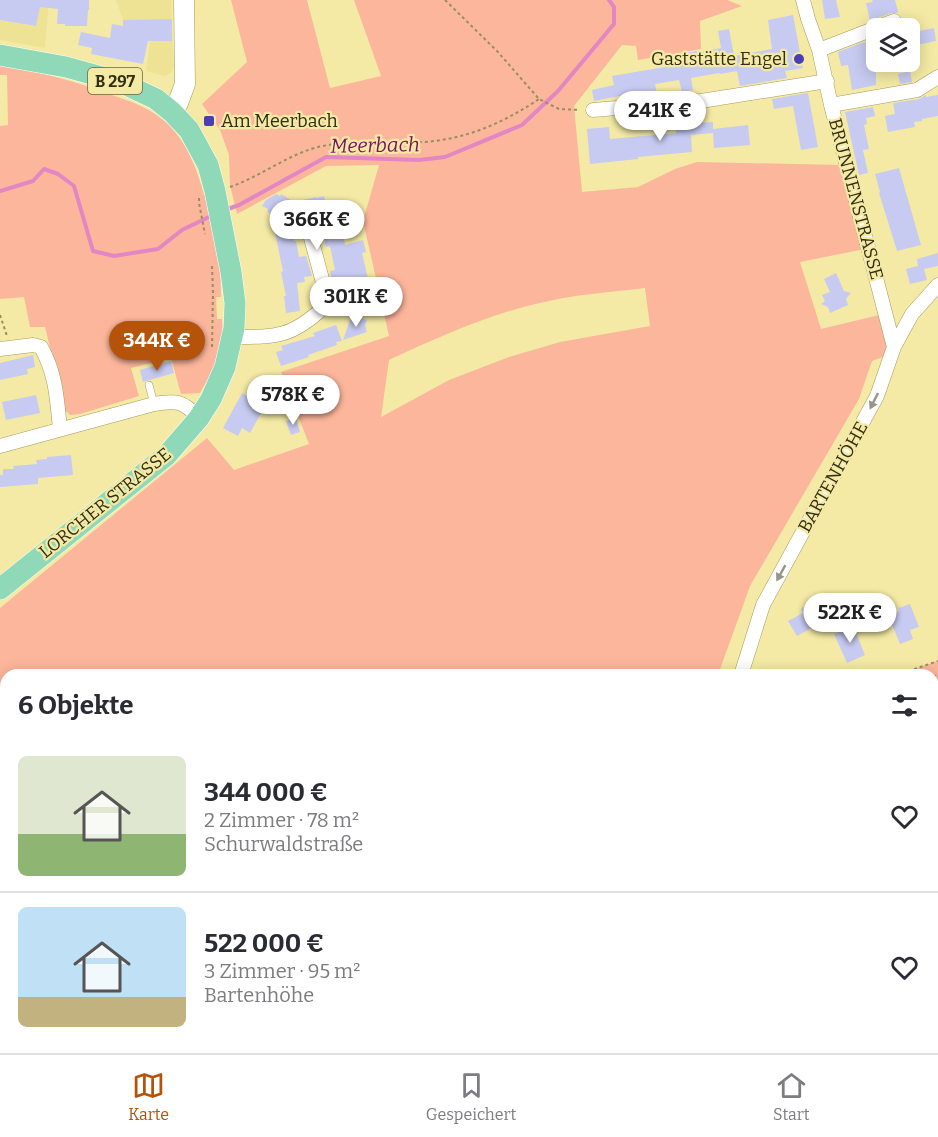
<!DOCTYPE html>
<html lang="de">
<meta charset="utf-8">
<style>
:root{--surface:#fff;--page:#f7f7f7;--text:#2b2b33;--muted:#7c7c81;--line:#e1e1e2;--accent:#b45309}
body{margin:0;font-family:Bitter,serif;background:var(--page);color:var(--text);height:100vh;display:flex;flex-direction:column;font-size:22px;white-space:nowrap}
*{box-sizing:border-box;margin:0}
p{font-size:20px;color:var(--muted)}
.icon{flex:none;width:33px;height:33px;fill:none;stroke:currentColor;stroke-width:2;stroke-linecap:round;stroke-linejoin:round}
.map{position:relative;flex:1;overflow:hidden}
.drawer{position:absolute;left:0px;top:669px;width:939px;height:384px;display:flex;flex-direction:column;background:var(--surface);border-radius:18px 18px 0 0;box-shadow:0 3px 15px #0003}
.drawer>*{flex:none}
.buttons{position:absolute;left:866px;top:18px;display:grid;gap:12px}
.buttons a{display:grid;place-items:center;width:54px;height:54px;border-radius:9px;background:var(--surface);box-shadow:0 3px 15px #0003;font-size:30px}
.price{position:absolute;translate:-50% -51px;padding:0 14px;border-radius:21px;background:#fff;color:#222;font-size:20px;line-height:39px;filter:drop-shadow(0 2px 3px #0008)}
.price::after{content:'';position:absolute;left:50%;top:36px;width:18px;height:14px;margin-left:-9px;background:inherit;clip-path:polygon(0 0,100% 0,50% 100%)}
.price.on{background:var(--accent);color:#fff}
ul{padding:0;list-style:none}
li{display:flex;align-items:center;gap:18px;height:150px;padding:0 18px}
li+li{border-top:2px solid var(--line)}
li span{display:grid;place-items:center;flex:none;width:168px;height:120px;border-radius:9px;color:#555}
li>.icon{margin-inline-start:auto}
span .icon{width:72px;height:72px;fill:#fffc;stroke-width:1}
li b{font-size:26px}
h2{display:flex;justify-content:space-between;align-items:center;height:72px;padding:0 18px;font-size:26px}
.menu{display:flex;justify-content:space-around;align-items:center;height:84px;border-top:2px solid var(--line);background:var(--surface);font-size:16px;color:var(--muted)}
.menu a{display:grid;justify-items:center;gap:3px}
.menu .on{color:var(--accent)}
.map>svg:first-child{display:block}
.built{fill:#eee395}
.green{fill:#fcb69c;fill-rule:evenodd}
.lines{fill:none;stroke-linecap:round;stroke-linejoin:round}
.stream{stroke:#e287c3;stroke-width:4}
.building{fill:#c7cbf1}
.lane-casing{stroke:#a69c59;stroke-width:8}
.street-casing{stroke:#a69c59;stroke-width:15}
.secondary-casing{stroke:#a69c59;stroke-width:21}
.primary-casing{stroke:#fff;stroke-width:22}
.path{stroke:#968f5e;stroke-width:2;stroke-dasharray:3 3;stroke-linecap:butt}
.lane{stroke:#fff;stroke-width:7}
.street{stroke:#fff;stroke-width:14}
.secondary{stroke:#fff;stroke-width:20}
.primary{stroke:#8fd9b9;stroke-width:21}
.oneway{fill:#989688}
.poi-dot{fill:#4a3eb4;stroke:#f4eaa5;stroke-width:2}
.labels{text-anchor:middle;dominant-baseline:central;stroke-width:4.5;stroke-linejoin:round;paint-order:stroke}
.shield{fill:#f4eaa5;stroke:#6c663e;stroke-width:1.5}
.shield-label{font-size:16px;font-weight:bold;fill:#322e12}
.poi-label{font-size:18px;fill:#322e12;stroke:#f4eaa5;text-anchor:end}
.street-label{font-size:18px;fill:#322e12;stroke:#f4eaa5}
.water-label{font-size:20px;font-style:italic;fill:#7d0f62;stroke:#f4eaa5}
</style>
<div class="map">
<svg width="938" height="1053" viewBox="0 0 938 1053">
<rect width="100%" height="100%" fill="#f4eaa5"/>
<path class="built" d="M 0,0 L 49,0 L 45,48 L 0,40 Z
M 116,0 L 171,0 L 174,66 L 171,73 L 164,76 L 146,71 L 150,41 L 123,36 L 123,20 Z"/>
<path class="green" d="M 231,0 L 307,0 L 330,88 L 381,76 L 354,0 L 727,0 L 742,6 L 700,21 L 701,49 L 638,60 L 636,46 L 622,45 L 574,106 L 582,192 L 638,187 L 675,169 L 697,162 L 841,165 L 865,249 L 800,262 L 821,329 L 879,315 L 889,343 L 885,356 L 872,361 L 859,399 L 750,586 L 718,675 L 6,675 L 6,716 L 0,716 L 0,608 L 207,438 L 234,470 L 309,444 L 281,372 L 389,336 L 363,221 L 379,165 L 326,166 L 237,214 L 230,185 L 229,155 L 220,130 L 202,104 L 247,62 ZM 645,288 L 650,326 L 560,342 L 509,357 L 449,380 L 381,417 L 389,360 C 441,336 493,312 549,301 C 580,294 613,292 645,288 Z
M 0,63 C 38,72 75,81 112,95 C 133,102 152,109 169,125 C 188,145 197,169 204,195 L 208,195 L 207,206 L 209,219 L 214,218 L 220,259 L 221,297 L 216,297 L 217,319 L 222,319 L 223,345 L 214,374 L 211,372 L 209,377 L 200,393 L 181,394 L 171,358 L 131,368 L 139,396 L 80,414 L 70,415 L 65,410 L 45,327 L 30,327 L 24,297 L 0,299 L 0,126 L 8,125 L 7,75 L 0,75 Z
M 938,661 L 938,1053 L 623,1053 L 625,1047 L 933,1047 L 933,675 L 897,675 Z"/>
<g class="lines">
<path class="stream" d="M 0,191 L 33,181 L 44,169 L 58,174 L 74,186 L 93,251 L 114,256 L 158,249 L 182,230 L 213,215
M 225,210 L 239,205 L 326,157 L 419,160 L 445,157 L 522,125 L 558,91 L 614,24 L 614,7 L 609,0"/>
</g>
<path class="building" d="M 0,0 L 89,0 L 89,10 L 88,10 L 87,26 L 65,26 L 65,24 L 57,24 L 58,9 L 40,7 L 36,26 L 0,20 Z
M 822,0 L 836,0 L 840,17 L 825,19 Z
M 872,0 L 895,0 L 898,11 L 897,13 L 891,13 L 870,21 L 866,3 L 873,2 Z
M 793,15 L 803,68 L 785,71 L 787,78 L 740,86 L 737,71 L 720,74 L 719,73 L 691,78 L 693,90 L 682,92 L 679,80 L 655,84 L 657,94 L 646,96 L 645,91 L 594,101 L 592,90 L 614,85 L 612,76 L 682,64 L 680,54 L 697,51 L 697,53 L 721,48 L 718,31 L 729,29 L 734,56 L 772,49 L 768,20 Z
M 172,19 L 172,41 L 148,41 L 143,64 L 91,54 L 92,48 L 78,45 L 81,32 L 110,38 L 112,24 L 123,26 L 123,20 Z
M 934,28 L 936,41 L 917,45 L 914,32 Z
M 876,41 L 876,85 L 852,90 L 848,65 L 841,66 L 838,52 L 861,43 Z
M 910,71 L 912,82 L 900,84 L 898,74 Z
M 808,93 L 818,147 L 801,150 L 793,106 L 774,109 L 772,99 Z
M 926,95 L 926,97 L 938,95 L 938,116 L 922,119 L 922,121 L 914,122 L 915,127 L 888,132 L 885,116 L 895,114 L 893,103 L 919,99 Z
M 873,107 L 875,116 L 866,118 L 867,124 L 864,125 L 869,149 L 863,150 L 868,173 L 859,175 L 845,112 Z
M 685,121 L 686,124 L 713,122 L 713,129 L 748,125 L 750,145 L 714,148 L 713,133 L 691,135 L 692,152 L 638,157 L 638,159 L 590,164 L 587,129 L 609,127 L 610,139 L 676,133 L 675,122 Z
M 899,168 L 921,245 L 897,251 L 879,193 L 880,192 L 875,174 Z
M 276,194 L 280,196 L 281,194 L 294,202 L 316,197 L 316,198 L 324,196 L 329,217 L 336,216 L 338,227 L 342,227 L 345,245 L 363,240 L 366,252 L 362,253 L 371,291 L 378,297 L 345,303 L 344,300 L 342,299 L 337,281 L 332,282 L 330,271 L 335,270 L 330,246 L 326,247 L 319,214 L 290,222 L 294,241 L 296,241 L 299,257 L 306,256 L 312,276 L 304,277 L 305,282 L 297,283 L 300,311 L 286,313 L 284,296 L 286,296 L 281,272 L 283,271 L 271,214 L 267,211 L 268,209 L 262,206 L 266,200 Z
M 938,253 L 938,266 L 924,269 L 927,280 L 910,284 L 906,269 L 918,266 L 917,259 Z
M 836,273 L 844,291 L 851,293 L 846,299 L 848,305 L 830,313 L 828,307 L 821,304 L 825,301 L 822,295 L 830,292 L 824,279 Z
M 357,318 L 367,320 L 365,325 L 367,332 L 343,340 L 350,320 Z
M 336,325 L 342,341 L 336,342 L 337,345 L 308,355 L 309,357 L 281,366 L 276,352 L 283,350 L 281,346 L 315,336 L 313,333 Z
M 33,355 L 35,367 L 27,369 L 28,374 L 0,380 L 0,363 Z
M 171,361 L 174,373 L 143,382 L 140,370 Z
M 242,393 L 265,406 L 250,433 L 242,428 L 238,436 L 223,428 Z
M 36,395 L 40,413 L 6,420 L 2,402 Z
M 296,418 L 300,432 L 291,435 L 286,421 Z
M 71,455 L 73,475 L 38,478 L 38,484 L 0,487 L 0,475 L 3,475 L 3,469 L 14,469 L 13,466 L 37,464 L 36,460 L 47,459 L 47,457 Z
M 809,604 L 820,623 L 797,636 L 788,621 L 803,613 L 801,609 Z
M 910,604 L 919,627 L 910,630 L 913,639 L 900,644 L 888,615 L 899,611 L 898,608 Z
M 853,626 L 865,655 L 847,663 L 834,634 Z"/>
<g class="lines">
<defs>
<path id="lane" d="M 149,385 L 154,404"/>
<path id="street" d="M 803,0 L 808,19 L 819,50 L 831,105 L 894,347
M 819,50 L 894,21
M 831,105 L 917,90 L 938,77
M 593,110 L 701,101 L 827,81
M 233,337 C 275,337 291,338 324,307 L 325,290 L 308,227
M 0,349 L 33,345 L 41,347 C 56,374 57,399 60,429
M 0,446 L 154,404 C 177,400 183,401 199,418
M 741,675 L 763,605 L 877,396 L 894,347 L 912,314 L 938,285
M 0,793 L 6,792
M 0,993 L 6,992
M 622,1053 L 624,1047"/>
<path id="secondary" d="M 172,112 L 178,103 L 185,84 L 184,0"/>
<path id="primary" d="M 0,55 L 66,67 L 120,82 L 156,99 L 172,112 L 189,130 L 208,165 L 215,191 L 231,272 L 235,303 L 234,328 L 225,367 L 211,399 L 199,418 L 167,455 L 0,589"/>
</defs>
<use href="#lane" class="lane-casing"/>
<use href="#street" class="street-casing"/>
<use href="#secondary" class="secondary-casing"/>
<use href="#primary" class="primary-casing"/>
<path class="path" d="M 445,0 L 497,51 L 539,99 L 559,109 L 580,110
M 230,187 C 262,176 291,152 323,146 C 356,139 390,144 424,142 C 467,139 503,123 539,99
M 199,198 L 199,203 L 205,234
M 212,266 L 213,293 L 212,347
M 0,315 L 7,336
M 897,675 L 938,661
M 933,677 L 938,674
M 933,930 L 938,933
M 0,973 L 1,981
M 933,984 L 938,982
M 444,1047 L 447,1053
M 574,1053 L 592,1047
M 643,1053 L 645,1047
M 766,1053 L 780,1047"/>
<use href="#lane" class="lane"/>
<use href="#street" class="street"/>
<use href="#secondary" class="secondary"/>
<use href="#primary" class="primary"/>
</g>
<defs><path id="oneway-solid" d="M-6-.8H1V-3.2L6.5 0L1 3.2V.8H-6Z" transform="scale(1.5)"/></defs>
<g class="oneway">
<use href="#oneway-solid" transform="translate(874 401) rotate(117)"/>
<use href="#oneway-solid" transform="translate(781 573) rotate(119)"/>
</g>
<g class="poi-dot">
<circle cx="799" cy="59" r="6"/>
<rect x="203" y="115" width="12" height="12" rx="3"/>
</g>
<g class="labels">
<rect class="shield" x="88" y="68" width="54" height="26" rx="4.5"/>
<g class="shield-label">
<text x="115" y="81">B 297</text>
</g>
<g class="poi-label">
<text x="787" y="59">Gaststätte Engel</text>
<text x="221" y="121" text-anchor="start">Am Meerbach</text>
</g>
<g class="street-label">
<text transform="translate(856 199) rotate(75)">BRUNNENSTRASSE</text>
<text transform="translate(833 477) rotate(-61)">BARTENHÖHE</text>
<text transform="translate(105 503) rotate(-39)">LORCHER STRASSE</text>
</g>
<g class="water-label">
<text transform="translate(375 145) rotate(-1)">Meerbach</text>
</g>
</g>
</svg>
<div class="buttons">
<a><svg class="icon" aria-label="layers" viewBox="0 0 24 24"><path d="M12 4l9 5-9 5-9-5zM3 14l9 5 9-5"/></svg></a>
</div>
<b class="price" style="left:660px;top:142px">241K €</b>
<b class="price" style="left:317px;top:251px">366K €</b>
<b class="price" style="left:356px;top:328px">301K €</b>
<b class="price on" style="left:157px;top:372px">344K €</b>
<b class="price" style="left:293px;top:426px">578K €</b>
<b class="price" style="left:850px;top:644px">522K €</b>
<section class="drawer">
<h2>6 Objekte<svg class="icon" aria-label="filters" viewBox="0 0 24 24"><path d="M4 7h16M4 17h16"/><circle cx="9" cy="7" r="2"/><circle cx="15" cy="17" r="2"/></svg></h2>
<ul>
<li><span style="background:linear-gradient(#dfe7d0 65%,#8fb573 0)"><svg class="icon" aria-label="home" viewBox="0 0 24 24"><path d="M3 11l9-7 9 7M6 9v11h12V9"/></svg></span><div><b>344 000 €</b><p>2 Zimmer · 78 m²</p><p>Schurwaldstraße</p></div><svg class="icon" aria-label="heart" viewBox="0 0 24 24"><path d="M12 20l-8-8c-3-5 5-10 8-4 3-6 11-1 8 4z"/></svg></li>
<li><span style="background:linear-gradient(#bfe0f5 75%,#c2b280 0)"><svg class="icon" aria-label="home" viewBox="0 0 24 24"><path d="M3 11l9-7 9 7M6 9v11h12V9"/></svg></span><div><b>522 000 €</b><p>3 Zimmer · 95 m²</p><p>Bartenhöhe</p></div><svg class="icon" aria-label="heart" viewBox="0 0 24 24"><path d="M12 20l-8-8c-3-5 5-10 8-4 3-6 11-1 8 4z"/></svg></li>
</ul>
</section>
</div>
<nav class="menu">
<a class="on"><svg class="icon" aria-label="map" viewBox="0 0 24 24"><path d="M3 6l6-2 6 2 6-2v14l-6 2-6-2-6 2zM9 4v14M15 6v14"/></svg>Karte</a>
<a><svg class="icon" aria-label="saved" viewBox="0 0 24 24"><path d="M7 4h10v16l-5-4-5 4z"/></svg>Gespeichert</a>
<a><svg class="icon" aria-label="home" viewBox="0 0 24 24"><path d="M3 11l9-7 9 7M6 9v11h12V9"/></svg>Start</a>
</nav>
